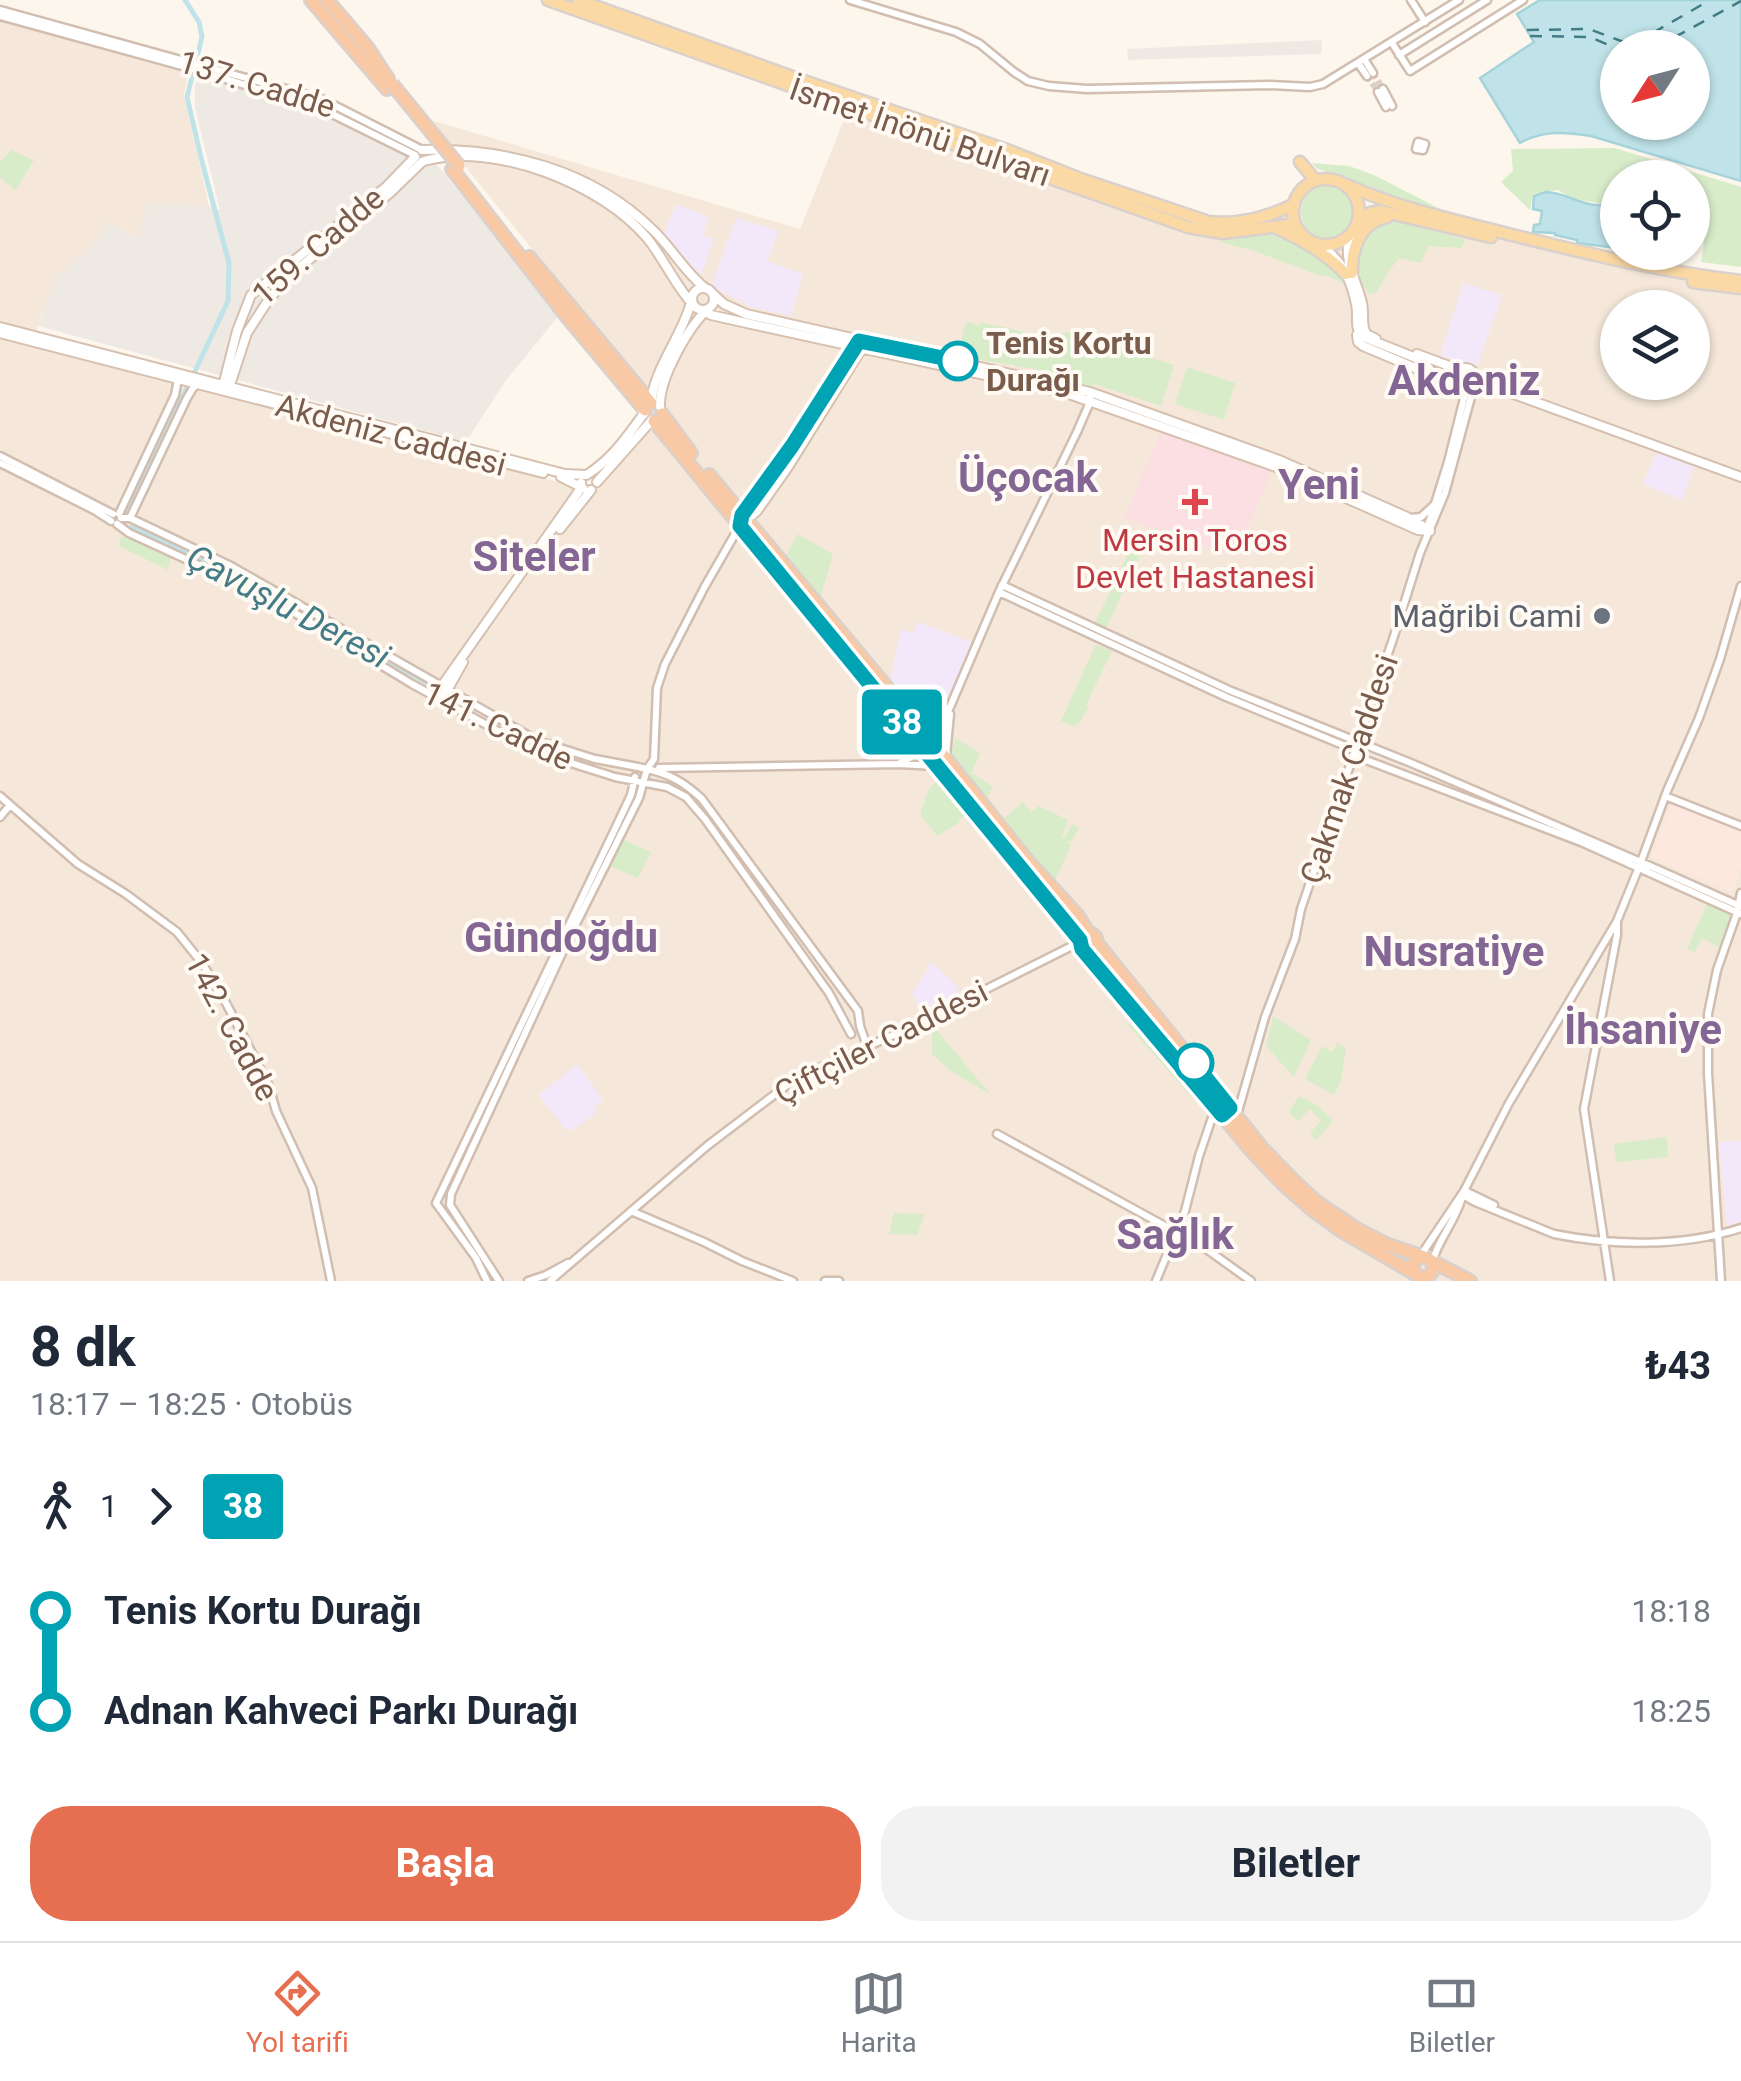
<!DOCTYPE html>
<html lang="tr">
<meta charset="utf-8">
<style>
:root{--surface:#fff;--page:#f2f2f3;--text:#1f2937;--muted:#747a83;--line:#e0e1e3;--accent:#e76f51}
body{margin:0;font-family:Roboto,sans-serif;background:var(--page);color:var(--text);height:100vh;display:flex;flex-direction:column;font-size:38px;white-space:nowrap}
*{box-sizing:border-box;margin:0}
p{font-size:32px;color:var(--muted)}
.icon{flex:none;width:55px;height:55px;fill:none;stroke:currentColor;stroke-width:2;stroke-linecap:round;stroke-linejoin:round}
.map{position:relative;height:1281px;overflow:hidden}
.details{display:flex;flex-direction:column;background:var(--surface);flex:1}
.details>*{flex:none}
.badge{padding:0 20px;border-radius:8px;font-size:35px;line-height:65px}
.needle{width:65px;rotate:234deg}
.tools{position:absolute;left:1600px;top:30px;display:grid;gap:20px}
.tools a{display:grid;place-items:center;width:110px;height:110px;border-radius:50%;background:var(--surface);box-shadow:0 2px 8px #0004;font-size:50px}
.map>.badge{position:absolute;translate:-50% -50%;box-shadow:0 0 0 5px #fff}
.legs{display:flex;align-items:center;gap:15px;height:110px;padding:0 30px;font-size:32px}
.legs p{margin-inline-start:auto}
.summary{display:flex;align-items:center;justify-content:space-between;height:170px;padding:0 30px}
h1{font-size:55px;font-weight:700;line-height:75px}
.button{display:flex;gap:20px;margin-top:auto;padding:20px 30px}
.button a{flex:1;height:115px;border-radius:40px;background:var(--accent);color:#fff;font-size:40px;font-weight:700;line-height:115px;text-align:center}
.button a+a{background:var(--page);color:var(--text)}
ul{padding:0 30px;list-style:none}
li{display:flex;align-items:center;gap:35px;height:100px;font-size:38px}
li i{display:grid;place-items:center;width:15px;height:100%;margin:0 12px;background:currentColor}
li i::after{content:'';width:25px;height:25px;margin:-12px;border:8px solid;border-radius:50%;background:var(--surface)}
li p{margin-inline-start:auto}
li:first-child i{background:linear-gradient(#0000 50%,currentColor 0)}
li:last-child i{background:linear-gradient(currentColor 50%,#0000 0)}
.menu{display:flex;justify-content:space-around;align-items:center;height:140px;border-top:2px solid var(--line);background:var(--surface);font-size:28px;color:var(--muted)}
.menu a{display:grid;justify-items:center;gap:5px}
.menu .current{color:var(--accent)}
.map>svg:first-child{display:block}
</style>
<div class="map">
<svg width="1741" height="1281" viewBox="0 0 1741 1281">
<rect width="100%" height="100%" fill="#fdf6ec"/>
<path fill="#f5e8da" fill-rule="evenodd" d="M0 18 188 72 184 96 209 206 148 203 138 239 108 221 93 245 55 278 32 342 429 446 569 485 590 497 647 431 654 400 427 119 800 229 852 100 1210 227 1250 224 1290 197 1298 228 1321 244 1353 241 1375 208 1658 274 1741 285V1281H0ZM1618 308H1692V382H1618Z"/>
<path fill="#fde8e0" d="M1672 802 1741 828V867L1733 892 1651 858Z"/>
<path fill="#efe9e4" d="M1322 40 1321 54 1128 60 1127 49Z
M198 78 225 83 325 113 410 154 437 165 560 314 504 383 466 442 38 326 55 278 93 245 108 221 137 239 148 203 209 206 220 210 195 108V86Z"/>
<path fill="#f3e8fa" d="M676 204 708 217 703 236 714 239 701 275 663 235Z
M736 218 779 231 767 261 803 274 791 316 751 307 711 286Z
M1463 283 1502 295 1477 367 1440 356Z
M1657 452 1695 464 1682 500 1643 484Z
M917 622 972 642 938 722 929 729 890 682 901 629 913 633Z
M930 961 957 986 959 995 922 1014 912 993 926 972Z
M577 1064 603 1100 595 1106 594 1115 574 1129 566 1130 539 1095Z
M1741 1141V1221L1727 1226 1719 1142Z"/>
<path fill="#fbdfe3" d="M1162 430 1272 469 1236 557 1124 518Z"/>
<path fill="#d8ecc9" d="M1615 148 1741 187V267L1701 262 1704 244 1693 221 1692 178H1618L1617 201 1605 204 1574 199 1558 190 1533 194 1530 210 1501 182 1513 171 1511 149Z
M11 150 34 160 16 190 0 178V162Z
M1312 163 1349 166 1374 175 1448 213 1428 212 1375 196 1346 177 1317 169Z
M1301 212a28 28 0 1 1 56 0a28 28 0 1 1-56 0Z
M1386 220 1406 223 1465 240 1462 248 1428 246 1421 263 1400 258 1390 269 1376 293 1369 294 1355 273V263L1365 233Z
M1272 232C1301 241 1332 260 1349 285L1325 275 1323 277 1255 251 1219 242Z
M966 321 980 326 981 322 1034 334 1082 332 1107 344 1174 365 1161 406 1094 384 1092 388 1040 370 957 356Z
M1187 367 1235 383 1224 420 1175 404Z
M797 534 833 554 821 596 786 556Z
M121 536 171 556 168 570 119 546Z
M1141 537 1148 539 1106 628 1095 623 1134 541 1139 543Z
M1096 644 1112 651 1086 705 1088 707 1079 724 1077 723 1075 727 1061 721Z
M956 738 980 753 972 773 993 787 985 802 949 756Z
M941 777 969 812 959 820 960 822 937 836 920 814 929 789Z
M1023 802 1031 812 1039 806 1068 820 1062 838 1064 839 1072 824 1079 827 1072 842 1066 840 1071 845 1053 885 1009 831 1012 828 1004 818Z
M622 839 651 852 638 878 610 866Z
M1708 902 1732 913 1719 947 1702 938 1695 952 1687 949Z
M1273 1016 1311 1040 1294 1077 1266 1046Z
M1138 1019 1199 1094 1193 1099 1128 1025Z
M935 1028 990 1094 949 1070 932 1054V1030Z
M1337 1043 1346 1048 1341 1080 1334 1095 1305 1079 1322 1046 1332 1052Z
M1299 1096 1318 1106 1333 1120 1316 1141 1310 1133 1321 1121 1310 1109 1298 1121 1289 1112Z
M1667 1137 1668 1157 1616 1162 1614 1144Z
M894 1213 925 1214 917 1235 889 1234Z"/>
<path fill="#bfe3e8" stroke="#a5d3da" stroke-width="2.5" fill-rule="evenodd" d="M1540 0H1741V181L1591 136C1565 132 1543 130 1520 143L1480 78 1534 42 1517 14ZM1618 48H1692V122H1618Z
M1546 192C1575 194 1582 211 1617 203V248L1577 243V240L1555 235V233L1533 232 1534 225 1540 224 1542 211 1533 209 1534 196Z"/>
<g fill="none" stroke-linecap="round" stroke-linejoin="round">
<path stroke="#bfe3e8" stroke-width="5" d="M127 512 131 499 188 386 228 301 229 263 202 162 187 97 202 37 199 22 185 0
M132 527 245 580 440 690"/>
<path stroke="#437c86" stroke-width="2.5" stroke-dasharray="12 10" stroke-linecap="butt" d="M1527 30 1589 29 1632 45 1710 0
M1530 36 1590 37 1618 49
M1655 48 1741 1"/>
<path stroke="#dcd0c4" stroke-width="6" stroke-dasharray="6 3" stroke-linecap="butt" d="M1373 73 1383 89
M1367 76 1378 92"/>
<g stroke="#d1beb0" stroke-width="11">
<path id="tertiary" d="M850 0 956 32 980 44 1014 72 1028 81 1049 86 1087 89 1268 85 1310 87 1323 84 1459 0
M1411 0 1425 22
M0 10 322 99 422 150
M0 16 186 67 320 108 415 155
M1392 43 1410 71 1523 0
M1399 55 1487 0
M1364 59 1373 73
M1358 63 1367 76
M1383 89 1392 106
M1378 92 1386 107
M1418 142 1425 144 1423 150 1416 149Z
M0 456 113 514
M0 463 94 510 111 521
M119 514 175 395 178 379
M121 518H130L231 566 538 741 595 759 638 767
M130 518 187 398 193 388 198 384
M1411 518 1421 517 1434 505
M117 524 129 533 270 598 412 684 536 752 615 777 667 787 686 797 705 819 829 993 851 1034
M1427 529 1448 462 1466 390
M1002 585 1229 690 1411 763 1650 866
M999 592 1226 697 1355 750
M927 735 939 727 950 707 999 592 1077 432 1090 402V392
M1353 755 1581 842 1741 914
M946 756 950 714
M900 763 913 756 919 745
M659 768 899 764 936 766
M647 769C670 774 685 783 702 799L858 1011 860 1026 867 1046
M647 769 654 759 657 688 665 664 704 588 739 527
M0 796 78 864 126 894 177 932 202 963 226 1003 269 1086 276 1111 312 1188 331 1281
M1665 796 1741 826
M0 817 10 805
M1646 867 1650 866 1740 906
M1237 1115 1265 1017 1295 939 1301 909 1394 636 1420 553 1445 493 1474 386
M997 1134 1205 1248 1251 1281
M1465 1191 1494 1205
M1464 1192 1466 1197 1475 1202 1554 1234C1614 1246 1682 1247 1741 1228
M631 1211 704 1242 742 1261 793 1281
M1419 1258 1464 1191 1509 1103 1617 921 1639 867 1667 791 1699 718 1720 659 1741 586
M1432 1263C1438 1239 1456 1221 1462 1197
M487 1281 476 1258 436 1203 614 831 631 795 635 777
M499 1281 450 1205 451 1194 569 938 639 798 647 769 638 767
M528 1281 546 1275 568 1263
M550 1281 707 1146 795 1079 909 1028 1080 942
M825 1281H839
M1156 1281 1185 1211 1199 1156 1215 1109
M1610 1281 1584 1109 1617 935V922
M1721 1281 1708 1073V1014L1717 970 1737 913 1741 893"/>
</g>
<g stroke="#d6c0b0" stroke-width="12">
<path id="secondary" d="M422 150C506 148 591 169 653 230 672 248 684 271 705 288
M424 161C493 141 602 184 647 238 665 260 675 286 695 307
M1353 231C1339 256 1357 279 1362 303 1364 311 1362 320 1364 328 1366 336 1369 335 1376 339
M1316 244C1340 255 1351 279 1356 304 1359 316 1354 325 1361 336L1416 358 1427 366 1435 376 1458 387
M692 299a11 11 0 1 1 22 0a11 11 0 1 1-22 0Z
M713 294 724 304 746 314 1090 392 1279 460 1407 517 1426 528
M701 310 711 315 742 322 1066 393 1276 467 1418 530 1430 531
M0 327 565 474 586 475
M0 333 543 473
M1357 335 1358 342 1363 346 1434 376
M1417 354 1460 370
M1454 379a11 11 0 1 1 22 0a11 11 0 1 1-22 0Z
M223 386 237 331 251 295 386 187 415 157
M1474 386 1480 382 1486 384 1741 477
M229 388 247 333 267 302 288 277 391 192 422 162
M652 403C650 375 684 333 691 302
M660 406C659 379 688 327 708 309
M588 474C613 458 628 435 645 412
M561 477 583 488
M597 482 652 420
M742 515 781 462 857 345
M743 523 757 511 788 467 864 345
M560 529 591 490
M434 697 579 491 581 483
M441 701 463 662
M1424 1281 1430 1275"/>
</g>
<g stroke="#dad1cd" stroke-width="15">
<path id="primary" d="M548 0 1188 227 1223 233 1289 225 1297 228
M578 0 798 79 1007 150 1078 178 1209 222C1240 225 1265 218 1293 205
M1300 162 1315 180
M1293 212a33 33 0 1 1 66 0a33 33 0 1 1-66 0Z
M1347 185C1398 208 1453 220 1508 234 1585 253 1662 272 1741 281
M1358 221 1370 213 1381 211 1491 237
M1274 227C1299 238 1327 254 1346 274
M1352 273C1351 248 1361 222 1387 217
M1693 282 1741 288"/>
</g>
<g stroke="#dad1cd" stroke-width="16">
<path id="trunk" d="M311 0 387 89
M327 0 367 47 388 79
M452 169 568 318 645 410
M529 257 651 403
M662 414 691 453
M654 421 1080 940 1082 949 1091 951 1097 946 1096 938 1092 934H1084L1080 940
M709 475 931 740 1027 860 1078 916 1089 934
M1097 943 1262 1148 1297 1184 1318 1203 1357 1229 1386 1244 1424 1257
M1086 951 1249 1148 1281 1182 1310 1208 1340 1230 1417 1275
M1413 1267a10 10 0 1 1 20 0a10 10 0 1 1-20 0Z
M1430 1260 1470 1281"/>
</g>
<use href="#tertiary" stroke="#fff" stroke-width="6"/>
<use href="#secondary" stroke="#fff" stroke-width="8"/>
<use href="#primary" stroke="#fbd9a5" stroke-width="10"/>
<use href="#trunk" stroke="#f9c8a4" stroke-width="11"/>
<g stroke="#dad1cd" stroke-width="16" stroke-linecap="butt">
<path id="trunk-bridge" d="M392 84 459 166"/>
</g>
<use href="#trunk-bridge" stroke="#f9c8a4" stroke-width="11"/>
</g>
<g fill="none" stroke-linecap="round" stroke-linejoin="round">
<g stroke="#fff" stroke-width="22">
<path id="line-1" d="M958 361 859 341 792 446 742 515 740 526 1080 940 1082 949 1222 1115 1230 1108 1194 1063"/>
</g>
<use href="#line-1" stroke="#00a3b4" stroke-width="15"/>
</g>
<g fill="#fff" stroke="#00a3b4" stroke-width="5">
<circle cx="958" cy="361" r="18"/>
<circle cx="1194" cy="1063" r="18"/>
</g>
<path fill="#e0444e" stroke="#fffaf3" stroke-width="4" d="M1190 487h10v10h10v10h-10v10h-10v-10h-10v-10h10z"/>
<circle fill="#6b7280" stroke="#fffaf3" stroke-width="4" cx="1602" cy="616" r="10"/>
<g text-anchor="middle" dominant-baseline="central" stroke-width="8" stroke-linejoin="round" paint-order="stroke">
<g font-size="32" fill="#7a5c4d" stroke="#fffaf3">
<text transform="translate(257 84) rotate(17)">137. Cadde</text>
<text transform="translate(920 132) rotate(19)">İsmet İnönü Bulvarı</text>
<text transform="translate(318 246) rotate(-41)">159. Cadde</text>
<text transform="translate(391 435) rotate(15)">Akdeniz Caddesi</text>
<text transform="translate(498 726) rotate(26)">141. Cadde</text>
<text transform="translate(1349 769) rotate(-71)">Çakmak Caddesi</text>
<text transform="translate(232 1027) rotate(62)">142. Cadde</text>
<text transform="translate(881 1042) rotate(-27)">Çiftçiler Caddesi</text>
</g>
<g font-size="32" font-weight="bold" fill="#7a5c4d" stroke="#fffaf3" text-anchor="start">
<text x="986" y="343">Tenis Kortu<tspan x="986" dy="37">Durağı</tspan></text>
</g>
<g font-size="32" fill="#be3a42" stroke="#fffaf3">
<text x="1195" y="540">Mersin Toros<tspan x="1195" dy="37">Devlet Hastanesi</tspan></text>
</g>
<g font-size="32" fill="#5b616d" stroke="#fffaf3" text-anchor="end">
<text x="1582" y="616">Mağribi Cami</text>
</g>
<g font-size="35" font-style="italic" fill="#437c86" stroke="#fffaf3">
<text transform="translate(288 607) rotate(28)">Çavuşlu Deresi</text>
</g>
<g font-size="42" font-weight="bold" fill="#846695" stroke="#fffaf3">
<text x="1464" y="380">Akdeniz</text>
<text x="1028" y="477">Üçocak</text>
<text x="1319" y="484">Yeni</text>
<text x="534" y="556">Siteler</text>
<text x="561" y="937">Gündoğdu</text>
<text x="1454" y="951">Nusratiye</text>
<text x="1643" y="1029">İhsaniye</text>
<text x="1175" y="1234">Sağlık</text>
</g>
</g>
</svg>
<div class="tools">
<a><svg class="needle" viewBox="-14 -14 28 28"><path d="M0-13l5 13h-10z" fill="#e53935"/><path d="M0 13l5-13h-10z" fill="#747a83"/></svg></a>
<a><svg class="icon" aria-label="locate" viewBox="0 0 24 24"><circle cx="12" cy="12" r="6"/><path d="M12 2v4M12 18v4M2 12h4M18 12h4"/></svg></a>
<a><svg class="icon" aria-label="layers" viewBox="0 0 24 24"><path d="M12 4l9 5-9 5-9-5zM3 14l9 5 9-5"/></svg></a>
</div>
<b class="badge" style="left:902px;top:722px;background:#00a3b4;color:#fff">38</b>
</div>
<section class="details">
<div class="summary"><div><h1>8 dk</h1><p>18:17 – 18:25 · Otobüs</p></div><b>₺43</b></div>
<div class="legs"><svg class="icon" aria-label="walk" viewBox="0 0 24 24"><circle cx="13" cy="4" r="2"/><path d="M13 8l-2 6 4 7M11 14l-3 7M7 12l3-4h3l4 4"/></svg>1<svg class="icon" aria-label="forward" viewBox="0 0 24 24"><path d="M9 5l7 7-7 7"/></svg><b class="badge" style="background:#00a3b4;color:#fff">38</b></div>
<ul>
<li><i style="color:#00a3b4"></i><b>Tenis Kortu Durağı</b><p>18:18</p></li>
<li><i style="color:#00a3b4"></i><b>Adnan Kahveci Parkı Durağı</b><p>18:25</p></li>
</ul>
<div class="button"><a>Başla</a><a>Biletler</a></div>
</section>
<nav class="menu">
<a class="current"><svg class="icon" aria-label="directions" viewBox="0 0 24 24"><path d="M12 3l9 9-9 9-9-9zM9 14v-3h6M13 9l2 2-2 2"/></svg>Yol tarifi</a>
<a><svg class="icon" aria-label="map" viewBox="0 0 24 24"><path d="M3 6l6-2 6 2 6-2v14l-6 2-6-2-6 2zM9 4v14M15 6v14"/></svg>Harita</a>
<a><svg class="icon" aria-label="tickets" viewBox="0 0 24 24"><path d="M3 7h18v10H3zM15 7v10"/></svg>Biletler</a>
</nav>
